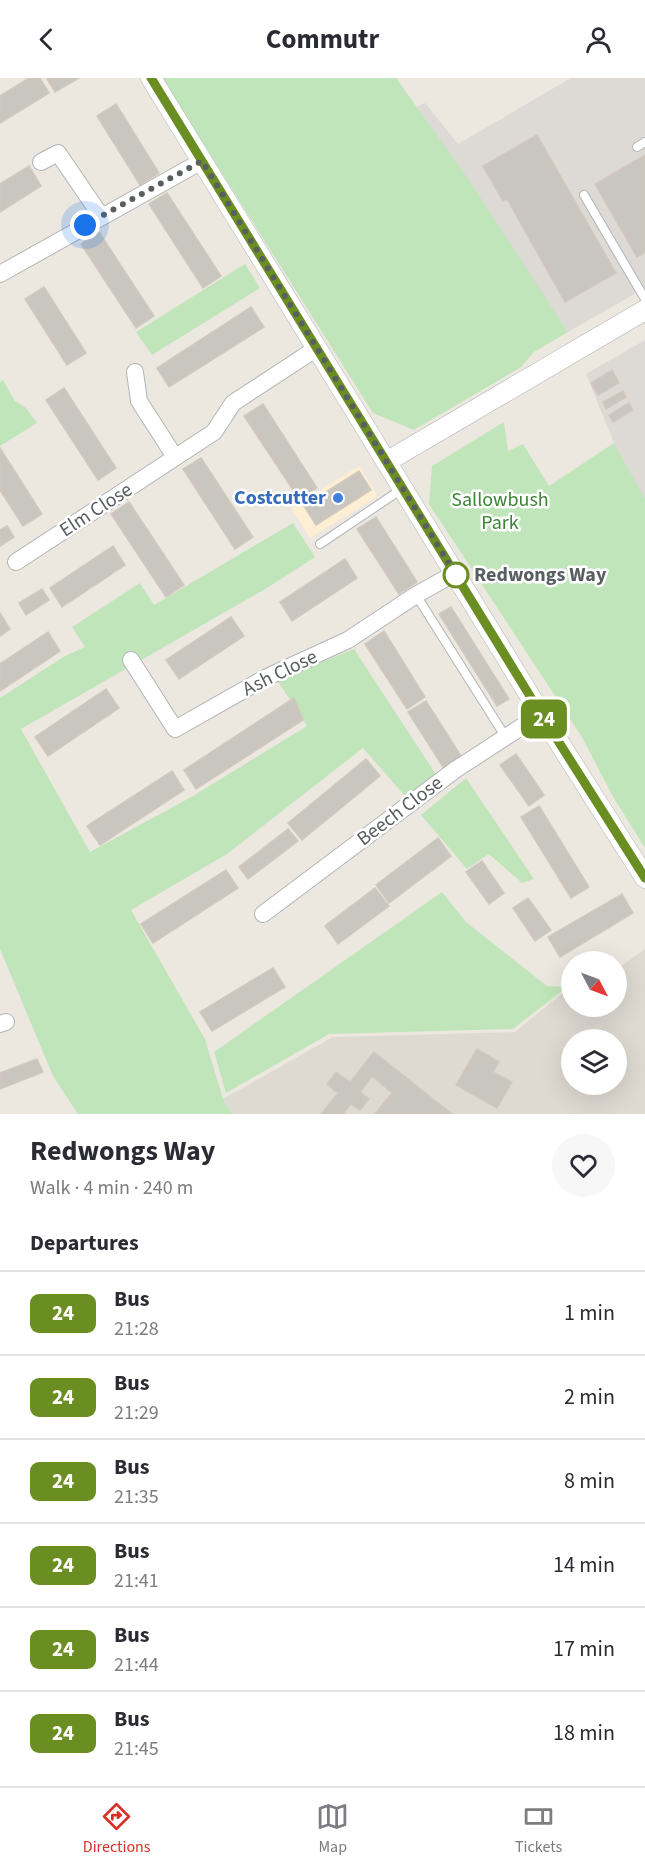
<!DOCTYPE html>
<meta charset="utf-8">
<style>
:root{--surface:#fff;--page:#f7f7f7;--text:#2b2b33;--muted:#7c7c81;--line:#e1e1e2;--accent:#d93025}
body{margin:0;font-family:"Source Sans 3",sans-serif;background:var(--page);color:var(--text);height:100vh;display:flex;flex-direction:column;font-size:22px;white-space:nowrap}
*{box-sizing:border-box;margin:0}
p{font-size:20px;color:var(--muted)}
.icon{flex:none;width:33px;height:33px;fill:none;stroke:currentColor;stroke-width:2;stroke-linecap:round;stroke-linejoin:round}
.map{position:relative;height:1036px;overflow:hidden}
.side{display:flex;flex-direction:column;background:var(--surface);flex:1}
.side>*{flex:none}
.badge{padding:0 12px;border-radius:9px;font-size:21px;line-height:39px}
.needle{width:39px;rotate:131deg}
.controls{position:absolute;left:561px;top:873px;display:grid;gap:12px}
.controls a{display:grid;place-items:center;width:66px;height:66px;border-radius:50%;background:var(--surface);box-shadow:0 6px 24px #0002;font-size:30px}
.you{position:absolute;width:30px;height:30px;margin:-15px;border:4px solid #fff;border-radius:50%;background:#1a73e8;box-shadow:0 0 0 9px #1a73e833}
.map>.badge{position:absolute;translate:-50% -50%;box-shadow:0 0 0 3px #fff}
h2{padding:0 30px;font-size:22px;line-height:54px}
.round{display:grid;place-items:center;flex:none;width:63px;height:63px;border-radius:32px;background:var(--page)}
.summary{display:flex;align-items:center;justify-content:space-between;height:102px;padding:0 30px}
h1{font-size:28px;font-weight:700;line-height:45px}
ul{padding:0;list-style:none}
li{display:flex;align-items:center;gap:18px;height:84px;padding:0 30px;border-top:2px solid var(--line)}
li div{flex:1}
li b{display:block;font-size:22px}
li em{font-style:normal}
li .badge{min-width:66px;font-weight:700;text-align:center}
header{display:flex;justify-content:space-between;align-items:center;height:78px;padding:0 30px;background:var(--surface);font-size:27px;font-weight:700}
.menu{display:flex;justify-content:space-around;align-items:center;height:84px;border-top:2px solid var(--line);background:var(--surface);font-size:16px;color:var(--muted)}
.menu a{display:grid;justify-items:center;gap:3px}
.menu .selected{color:var(--accent)}
.map>svg:first-child{display:block}
</style>
<header><svg class="icon" aria-label="back" viewBox="0 0 24 24"><path d="M15 5l-7 7 7 7"/></svg>Commutr<svg class="icon" aria-label="person" viewBox="0 0 24 24"><circle cx="12" cy="8" r="4"/><path d="M4 21q1-7 8-7t8 7"/></svg></header>
<div class="map">
<svg width="645" height="1036" viewBox="0 0 645 1036">
<rect width="100%" height="100%" fill="#ece8e0"/>
<path fill="#feeed3" d="M359 388 378 418 310 460 291 430Z"/>
<path fill="#ddd9d4" d="M571 0H645V210L568 254 417 29 425 25 458 66Z
M645 262V441L586 296Z"/>
<path fill="#ded9d1" fill-rule="evenodd" d="M645 871V1036H232L223 1021 333 959 515 954 565 913 571 915 572 928H616L617 891ZM572 962H616V1006H572Z"/>
<path fill="#c1e5bb" d="M162 0H396L467 99 568 254 534 274 521 289 414 352 373 335Z
M245 186 260 210 152 277 136 254Z
M3 302 15 323 26 330 37 345 0 368V304Z
M504 344 508 373 523 366 549 408 614 365 645 421V770L612 717 582 659 429 426 432 388Z
M293 445 315 479 267 510 21 651 90 774 193 718 307 648 277 602 354 571 437 698 405 718 363 670 227 776 131 832 205 961 223 1021 232 1036H78L53 998 0 871V620L65 578 85 569 72 549 140 505 154 527Z
M466 700 534 801 522 805 489 776 467 791 421 737Z
M442 814 466 844 547 908 567 909 513 951 329 956 226 1015 214 974Z"/>
<path fill="#c9c5bf" stroke="#d1c8be" stroke-width="1.5" d="M29 0H40L49 15 0 45V18Z
M49 0H79L55 14 47 1Z
M116 26 159 95 140 107 97 38Z
M537 57 616 195 565 224 507 121 503 123 483 88Z
M645 77V174L637 179 595 106Z
M29 88 41 108 0 134V106Z
M167 115 221 198 203 210 149 126Z
M99 154 154 238 136 250 81 166Z
M44 209 86 275 67 287 25 221Z
M251 229 264 249 169 309 157 290Z
M612 292 619 305 598 317 591 305Z
M64 310 116 390 98 402 46 322Z
M623 313 626 319 606 331 603 324Z
M629 325 633 332 613 344 609 337Z
M263 326 317 410 299 421 244 338Z
M0 370 42 436 23 448 0 412Z
M201 380 253 459 235 471 183 391Z
M359 393 371 412 316 447 304 428Z
M129 424 184 507 166 519 111 436Z
M376 439 417 504 399 516 357 451Z
M7 448 14 459 0 468V452Z
M113 468 125 487 62 529 50 510Z
M345 481 357 500 292 543 280 524Z
M42 511 49 522 26 537 19 525Z
M451 529 509 621 497 628 439 536Z
M0 535 10 551 0 558Z
M231 539 244 558 179 601 166 582Z
M384 553 425 619 407 631 365 566Z
M48 554 60 573 0 613V586Z
M106 611 119 630 48 678 35 659Z
M294 620 303 642 196 711 184 692Z
M426 623 461 678 443 689 408 634Z
M516 676 544 717 529 728 500 687Z
M366 681 380 698 302 762 288 745Z
M172 693 184 712 100 767 87 748Z
M539 728 589 809 571 820 521 739Z
M288 751 298 763 248 801 239 789Z
M438 760 451 778 389 825 376 807Z
M482 783 504 815 489 826 466 794Z
M226 792 238 810 153 865 141 846Z
M375 810 389 828 338 866 325 848Z
M622 816 633 835 560 879 548 859Z
M528 820 551 852 535 863 513 830Z
M273 890 285 909 212 953 200 934Z
M477 971 499 984 493 994 512 1004 497 1030 456 1007Z
M374 974 452 1036H375L392 1015 372 998 360 1014 369 1021 360 1032 351 1026 343 1036H321L338 1015 327 1006 336 994 350 1004Z
M37 981 43 994 0 1011V995Z"/>
<g fill="none" stroke-linecap="round" stroke-linejoin="round">
<g stroke="#b1b4b8" stroke-width="10">
<path id="service" d="M637 69 645 64
M584 117 645 221
M320 466 402 411
M416 517 505 658"/>
</g>
<g stroke="#b1b4b8" stroke-width="18">
<path id="minor" d="M41 84 58 75 101 138
M0 196 202 83
M135 294 139 323 175 379
M16 484 214 354 233 325 317 270
M131 582 175 651 265 600 348 562 416 517 455 495
M263 836 455 692 541 636
M0 946 6 944"/>
</g>
<g stroke="#b1b4b8" stroke-width="21">
<path id="tertiary" d="M151 0 541 636 645 800
M386 384 645 232"/>
</g>
<use href="#service" stroke="#fff" stroke-width="8"/>
<use href="#minor" stroke="#fff" stroke-width="16"/>
<use href="#tertiary" stroke="#fff" stroke-width="20"/>
</g>
<g fill="none" stroke-linecap="round" stroke-linejoin="round">
<g stroke="#fff" stroke-width="14">
<path id="line" d="M151 0 541 636 645 800"/>
</g>
<use href="#line" stroke="#6b8e23" stroke-width="9"/>
<path stroke="#595e61" stroke-width="6" stroke-dasharray="0 10.8" d="M85 147 202 83 456 497"/>
</g>
<circle fill="#3f7fe0" stroke="#fff" stroke-width="2" cx="338" cy="420" r="6"/>
<circle fill="#fff" stroke="#6b8e23" stroke-width="3" cx="456" cy="497" r="12"/>
<g text-anchor="middle" dominant-baseline="central" stroke-width="5" stroke-linejoin="round" paint-order="stroke">
<g font-size="20" font-weight="bold" fill="#366cbe" stroke="#fff" text-anchor="end">
<text x="326" y="420">Costcutter</text>
</g>
<g font-size="20" fill="#3b8533" stroke="#fff">
<text x="500" y="422">Sallowbush<tspan x="500" dy="23">Park</tspan></text>
</g>
<g font-size="20" fill="#595e61" stroke="#fff">
<text transform="translate(96 432) rotate(-33)">Elm Close</text>
<text transform="translate(280 595) rotate(-26)">Ash Close</text>
<text transform="translate(400 733) rotate(-37)">Beech Close</text>
</g>
<g font-size="20" font-weight="bold" fill="#595e61" stroke="#fff" text-anchor="start">
<text x="474" y="497">Redwongs Way</text>
</g>
</g>
</svg>
<div class="controls">
<a><svg class="needle" viewBox="-14 -14 28 28"><path d="M0-13l5 13h-10z" fill="#e53935"/><path d="M0 13l5-13h-10z" fill="#7c7c81"/></svg></a>
<a><svg class="icon" aria-label="layers" viewBox="0 0 24 24"><path d="M12 4l9 5-9 5-9-5zM3 14l9 5 9-5"/></svg></a>
</div>
<div class="you" style="left:85px;top:147px"></div>
<b class="badge" style="left:544px;top:641px;background:#6b8e23;color:#fff">24</b>
</div>
<section class="side">
<div class="summary"><div><h1>Redwongs Way</h1><p>Walk · 4 min · 240 m</p></div><a class="round"><svg class="icon" aria-label="heart" viewBox="0 0 24 24"><path d="M12 20l-8-8c-3-5 5-10 8-4 3-6 11-1 8 4z"/></svg></a></div>
<h2>Departures</h2>
<ul>
<li><span class="badge" style="background:#6b8e23;color:#fff">24</span><div><b>Bus</b><p>21:28</p></div><em>1 min</em></li>
<li><span class="badge" style="background:#6b8e23;color:#fff">24</span><div><b>Bus</b><p>21:29</p></div><em>2 min</em></li>
<li><span class="badge" style="background:#6b8e23;color:#fff">24</span><div><b>Bus</b><p>21:35</p></div><em>8 min</em></li>
<li><span class="badge" style="background:#6b8e23;color:#fff">24</span><div><b>Bus</b><p>21:41</p></div><em>14 min</em></li>
<li><span class="badge" style="background:#6b8e23;color:#fff">24</span><div><b>Bus</b><p>21:44</p></div><em>17 min</em></li>
<li><span class="badge" style="background:#6b8e23;color:#fff">24</span><div><b>Bus</b><p>21:45</p></div><em>18 min</em></li>
</ul>
</section>
<nav class="menu">
<a class="selected"><svg class="icon" aria-label="directions" viewBox="0 0 24 24"><path d="M12 3l9 9-9 9-9-9zM9 14v-3h6M13 9l2 2-2 2"/></svg>Directions</a>
<a><svg class="icon" aria-label="map" viewBox="0 0 24 24"><path d="M3 6l6-2 6 2 6-2v14l-6 2-6-2-6 2zM9 4v14M15 6v14"/></svg>Map</a>
<a><svg class="icon" aria-label="tickets" viewBox="0 0 24 24"><path d="M3 7h18v10H3zM15 7v10"/></svg>Tickets</a>
</nav>
